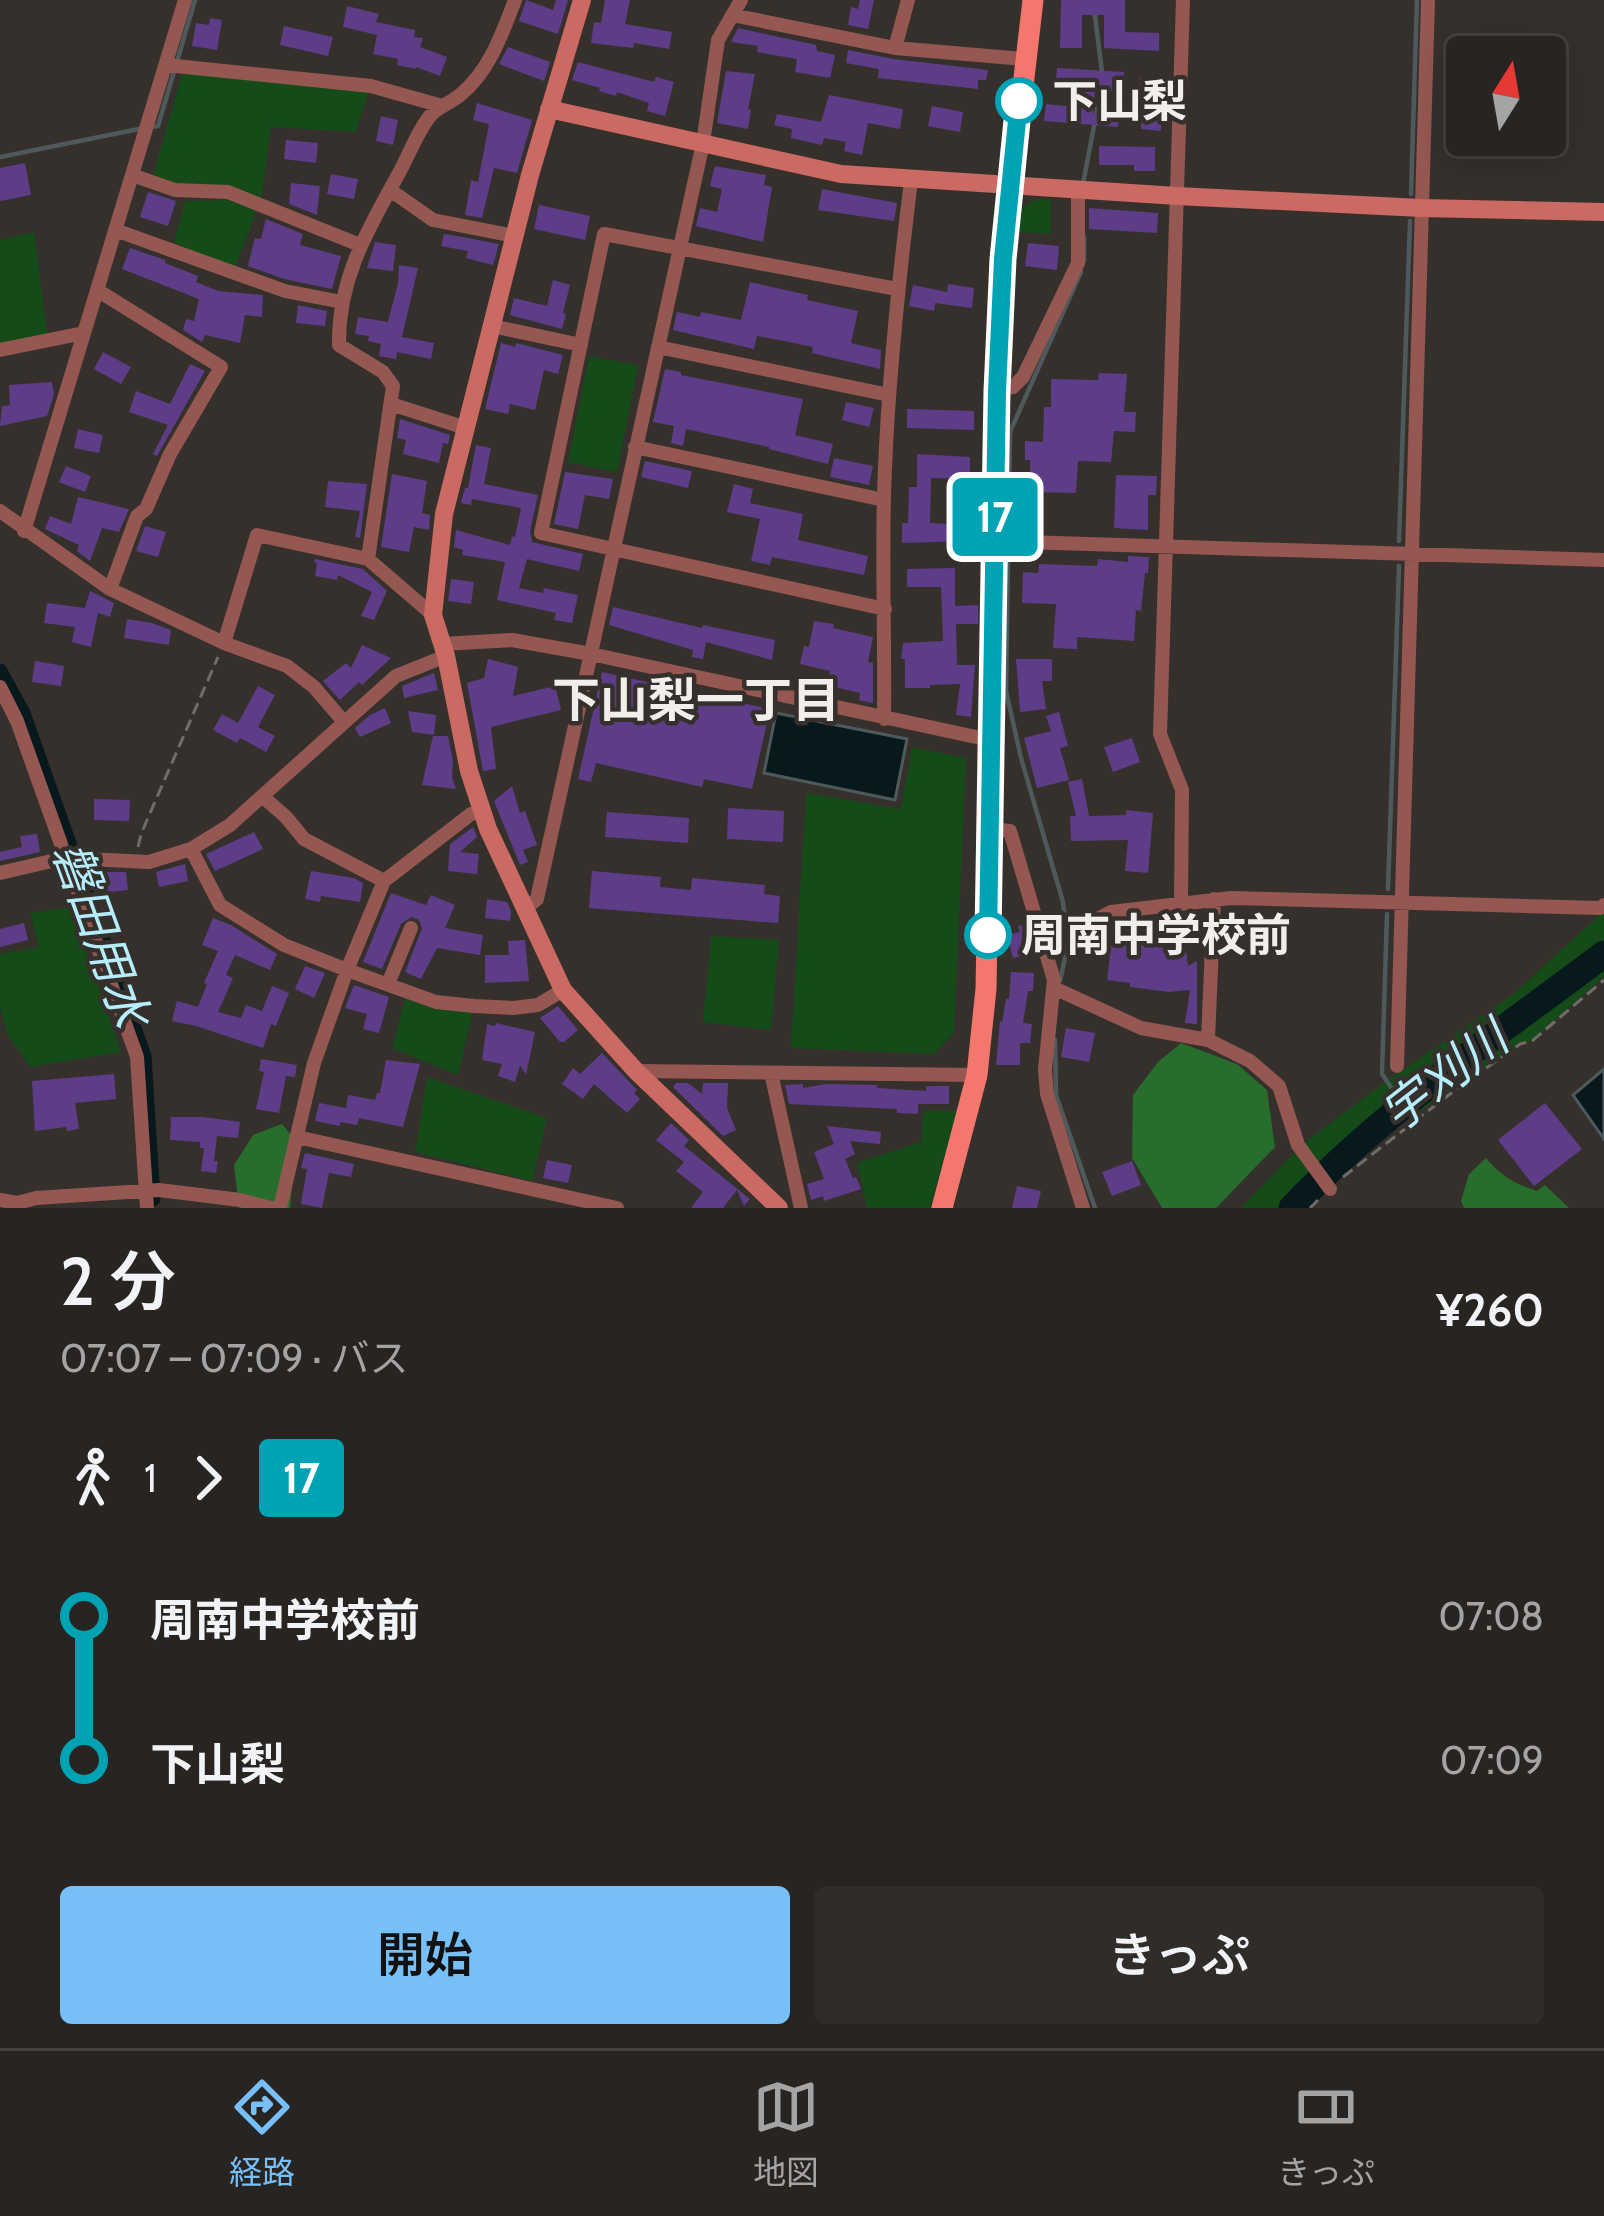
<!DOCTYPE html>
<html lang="ja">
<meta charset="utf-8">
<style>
:root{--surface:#282422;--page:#302c2a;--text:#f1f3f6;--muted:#a5a4a5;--line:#444140;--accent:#77bff7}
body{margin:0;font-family:Cabin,"Noto Sans JP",sans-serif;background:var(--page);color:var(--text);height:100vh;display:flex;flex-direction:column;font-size:45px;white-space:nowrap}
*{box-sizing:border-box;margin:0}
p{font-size:39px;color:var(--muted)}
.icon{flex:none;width:66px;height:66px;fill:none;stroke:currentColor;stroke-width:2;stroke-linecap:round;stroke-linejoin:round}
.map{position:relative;height:1208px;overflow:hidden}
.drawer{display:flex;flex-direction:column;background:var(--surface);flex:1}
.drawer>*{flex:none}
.badge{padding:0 24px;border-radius:9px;font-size:42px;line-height:78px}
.needle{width:78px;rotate:11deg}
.fabs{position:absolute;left:1446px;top:36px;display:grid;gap:24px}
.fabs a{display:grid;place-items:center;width:120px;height:120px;border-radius:12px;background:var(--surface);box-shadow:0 6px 30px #0003,0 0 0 3px var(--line);font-size:60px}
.map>.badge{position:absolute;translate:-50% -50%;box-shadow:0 0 0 6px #fff}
.legs{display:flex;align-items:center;gap:18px;height:132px;padding:0 60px;font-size:39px}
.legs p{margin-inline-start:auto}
.summary{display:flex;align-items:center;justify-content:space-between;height:204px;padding:0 60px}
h1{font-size:66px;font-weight:600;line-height:90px}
.cta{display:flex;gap:24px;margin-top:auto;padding:24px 60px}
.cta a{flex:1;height:138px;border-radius:12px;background:var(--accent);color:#111;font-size:48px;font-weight:600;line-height:138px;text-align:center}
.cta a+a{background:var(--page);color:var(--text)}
ul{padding:0 60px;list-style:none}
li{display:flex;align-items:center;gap:42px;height:144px;font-size:45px}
li i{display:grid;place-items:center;width:18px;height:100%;margin:0 15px;background:currentColor}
li i::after{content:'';width:30px;height:30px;margin:-15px;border:9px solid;border-radius:50%;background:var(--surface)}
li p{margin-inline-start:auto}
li:first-child i{background:linear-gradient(#0000 50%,currentColor 0)}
li:last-child i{background:linear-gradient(currentColor 50%,#0000 0)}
.menu{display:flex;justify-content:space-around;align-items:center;height:168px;border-top:3px solid var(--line);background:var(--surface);font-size:33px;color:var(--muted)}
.menu a{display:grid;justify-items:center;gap:6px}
.menu .on{color:var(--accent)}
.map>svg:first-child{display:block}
</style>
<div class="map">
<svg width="1604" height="1208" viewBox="0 0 1604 1208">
<rect width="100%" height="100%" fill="#36302d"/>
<path fill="#154a19" d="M184 67 371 86 356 132 271 127 261 203 151 182Z
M1051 199V234L1018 232 1022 208 1033 201Z
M227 200 257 209 235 268 174 243 185 201Z
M34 232 48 340 0 345V240Z
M589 356 638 365 617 472 568 462Z
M912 747 966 758 954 1033 934 1054 791 1048 806 793 901 809Z
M71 907 121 1052 30 1067 7 1034 0 1008V954L39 947 30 913Z
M1604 911V976L1532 1041 1520 1044 1402 1123 1340 1176 1310 1208H1241L1303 1144 1374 1090 1513 994Z
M711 936 779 940 771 1030 703 1022Z
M407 991 474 1006 458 1075 392 1048Z
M427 1077 547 1118 532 1181 415 1152Z
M924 1110 957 1111 930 1208H867L857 1163 921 1142Z"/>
<path fill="#276d2b" d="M1181 1043 1237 1064 1267 1090 1275 1147 1216 1208H1162L1132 1158 1133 1095 1158 1062Z
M282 1124 296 1141 290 1208H239L234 1165 253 1135Z
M1486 1158C1501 1176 1515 1184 1537 1191L1545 1185 1569 1208H1464L1461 1201 1469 1174Z"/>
<path fill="#08191d" stroke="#4e595b" stroke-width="3" d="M776 713 907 739 895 800 764 773Z
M1604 1069V1139L1573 1095Z"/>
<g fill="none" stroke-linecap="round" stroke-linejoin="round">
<path stroke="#4e595b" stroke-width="4.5" d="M1093 0 1102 72
M151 127 158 126 195 0
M0 157 139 129
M1083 184 1101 89
M1411 194 1417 0
M1084 261V237
M1399 541 1410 221
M1388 889 1399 566
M1387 914 1382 1074 1403 1105
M1060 981 1068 944 1063 902 1021 758 1006 691 1010 432 1081 272
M1055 1040 1056 1095 1095 1208"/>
<path stroke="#08191d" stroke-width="15" d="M0 671 23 713 144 1056 153 1199"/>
<path stroke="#08191d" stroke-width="27" d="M1292 1208C1384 1110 1497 1035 1604 954"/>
</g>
<path fill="#5e3d88" d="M526 0 553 10 556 0H568L558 34 519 21Z
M605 0H630L625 24 672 32 669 49 634 43 633 48 591 43 594 22 601 23Z
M860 0H874L868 29 848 25 851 7 858 9Z
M1061 0H1125V32L1159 33V51L1104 48V15H1082V48H1060Z
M347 6 379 14 376 22 415 30 414 37 423 38 420 47 447 57 440 76 416 67V69L397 65 398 59 373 54 377 35 343 27Z
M210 18 222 20 217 50 192 46 196 23 209 25Z
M284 26 333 37 328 56 280 45Z
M738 28 816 45 817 51 835 55 830 78 795 72 797 59 757 52 758 46 731 42Z
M508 47 550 62 544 81 499 64Z
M848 50 894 59 988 70 986 80H978V89L878 78 879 69 846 63Z
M578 62 654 82 656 77 674 82 665 116 647 111 649 103 617 92 616 96 599 91 600 88 572 80Z
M1057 68 1124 72 1122 92 1095 90 1093 113 1119 115 1118 127 1044 121 1046 104 1074 107 1076 83 1056 82Z
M726 71 755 74 748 109 751 110 748 129 717 123Z
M1140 78H1162L1161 131 1141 129Z
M829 95 903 109 900 129 868 123 862 155 844 151 846 142 824 138 822 145 791 138 792 129 774 125 777 114 821 122Z
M477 103 532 120 517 173 494 168 482 218 465 215 471 180 478 182 489 124 473 120Z
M932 106 963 112 960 132 928 126Z
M381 116 398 120 393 145 376 141Z
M286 140 318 143 316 163 284 159Z
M1099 146 1155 147V171H1134V165H1099Z
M25 163 31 195 0 201V168Z
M715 166 766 175 764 185 772 187 763 242 696 226 700 208 717 212 722 189 710 186Z
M331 174 358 179 354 199 327 194Z
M291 183 320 186 317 215 289 204Z
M822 189 897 203 894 221 818 210Z
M148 192 176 201 168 226 140 217Z
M539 205 590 216 585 240 534 229Z
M1089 208 1158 213 1157 233 1089 229Z
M266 219 303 234 300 245 341 256 332 289 284 279 248 266 255 238 261 239Z
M444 234 457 236V239V236L499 244 493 265 466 258 468 251 441 246Z
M375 242 396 245 393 271 367 268Z
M1028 243 1059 246 1057 270 1025 266Z
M130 248 165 260V263L198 276 196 282 218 291 263 295 262 317 245 315 240 343 205 335 202 342 183 330 186 319 194 321 199 299 122 269Z
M399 265 418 268 402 337 434 343 431 359 397 352 396 359 379 356 381 344 368 341 369 336 355 334 358 317 388 322 398 283Z
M553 280 570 285 563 313 566 314 562 329 510 315 514 298 547 306Z
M750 282 808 295 807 300 858 311 851 343 881 350 880 369 812 353 813 347 784 341 757 336 754 349 673 330 677 312 700 317 701 312 741 320Z
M948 284 974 288 972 308 935 303 934 311 909 306 913 285 947 292Z
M298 305 327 311 325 326 296 323Z
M501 343 515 347 516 343 563 355 558 374 544 370 535 410 510 404 508 414 485 409Z
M103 352 131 367 121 384 94 369Z
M190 364 205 371 157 456 153 454 168 425 129 412 136 391 170 404Z
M665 369 681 372V375L803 399 795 435 833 444 828 464 769 449V447L686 429 683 446 671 443 674 426 653 422Z
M1099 373 1127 374 1124 412H1136L1135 432 1114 431 1111 462 1078 461 1076 493 1030 492V460H1025V441L1043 442 1044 407H1051V379L1098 380Z
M52 382 54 394 47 416 0 426 2 406 10 405 9 385Z
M846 402 874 408 869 427 842 420Z
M907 409 974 411V430L907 428Z
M400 419 450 435 448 444 443 443 439 463 403 454 406 440 397 438Z
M78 429 103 435 99 453 74 448Z
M476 445 491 448 484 484 538 495 530 531 532 542 583 554 579 571 527 559 519 588 543 593 544 588 578 595 572 623 554 620 556 613 497 600 505 562 462 555 463 550 454 547 456 530 510 545 512 536 515 537 521 508 472 499 471 505 461 503 465 488H468Z
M917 454 970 457V479L931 478 930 523 970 525 969 541 902 543V523H908L909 487H917Z
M834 458 873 466 869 485 830 477Z
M645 461 692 471 688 488 641 477Z
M66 466 91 476 85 492 59 482Z
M565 472 613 479 609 499 585 495 578 529 554 524Z
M392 474 427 481 422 513 430 515 429 530 414 527 409 552 381 547Z
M1116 475 1157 476 1156 495H1148V530L1114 528Z
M328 481 367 484 360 538 355 537 360 511 325 507Z
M734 484 753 489 750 503 803 514 798 540 868 556 864 575 772 557 770 565 751 561 760 519 727 512Z
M78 497 129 509 119 532 102 528 90 561 77 551 79 545 45 529 50 516 71 524Z
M145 526 166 532 158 557 136 551Z
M1128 556 1149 557 1148 573H1145L1141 611 1136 610 1134 641 1077 637V649L1053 648 1056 604 1022 603 1023 572 1038 573 1039 564 1097 566 1098 559 1128 562Z
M315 559 363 569 387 591 374 620 361 616 372 592 338 575 337 580 315 576 317 564 314 562Z
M955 568V606L978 605V624H956L957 665H975L971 717 956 715 960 684 930 685V688H905V659H901L903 643 943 641 941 587H907V569Z
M451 579 474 582 471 604 448 601Z
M90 591 114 603 110 617 98 613 91 647 72 642 75 627 44 623 47 603 85 608Z
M613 607 702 628 703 625 775 640 772 660 706 642 703 659 692 657 693 650 609 625Z
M127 619 152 623 171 630 169 645 124 638Z
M814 621 834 624 833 628 873 637 868 662 873 663V703L859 700 860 693 827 685 830 671 800 664 804 646 809 647Z
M362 645 391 658 362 685 359 682 340 700 323 681 346 663 351 668Z
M488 659 518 667 513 696 555 686 561 710 491 727 496 769 483 771 467 683 484 678Z
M1016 659H1052V681H1042L1046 709 1020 712Z
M35 661 64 666 61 686 32 682Z
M602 672 770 709 752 789 704 779 702 787 596 763 591 782 578 779Z
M434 673 438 690 404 698 402 686Z
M258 686 275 695 258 727 275 736 266 752 240 738 237 743 213 730 222 714 238 723Z
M385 708 391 723 360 737 355 728 370 715Z
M408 711 436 715 434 735 412 732Z
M1059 712 1068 746 1060 748 1069 780 1037 788 1024 738 1051 731 1046 716Z
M433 736H448L453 761 452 777 456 789 422 785Z
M1132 738 1140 762 1113 772 1104 747Z
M1082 779 1089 816 1126 815V810L1153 813 1148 873 1125 871 1128 840 1071 841 1070 816H1076L1068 782Z
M512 786 520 813 525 811 537 845 523 850 528 862 520 865 494 801Z
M94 799 130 800 129 821 94 820Z
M728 808 784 811 783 842 727 839Z
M607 812 689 818 688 843 605 837Z
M473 827 477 837 460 852 479 854 477 874 448 871 450 844Z
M254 832 263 849 215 871 206 854Z
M37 834 40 852 0 861V852L22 847 20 836Z
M185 864 188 881 159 887 156 872Z
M311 871 354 878 363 883 360 902 321 896 320 902 305 899Z
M592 871 661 877 660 887 691 890 692 878 765 885 764 894 780 896 778 923 589 908Z
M98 872H126L128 890 99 893Z
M391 893 426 905 431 895 455 905 445 928 483 935 480 955 437 948 421 979 405 972 422 928 419 920 411 917 401 924 382 969 363 962Z
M487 899 507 902 511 911 510 921 485 918Z
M1201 917V940L1185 943 1188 966 1197 961V1024L1185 1023 1190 990 1169 992 1130 987V983L1107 980 1110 956 1089 951 1093 934 1103 929 1125 934 1126 929 1147 934 1146 924 1188 922 1187 919Z
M213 918 231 925 277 954 270 970 235 955 226 975 233 978 218 1012 241 1018 246 1005 262 1011 272 986 289 993 276 1026 271 1024 263 1048 196 1026 172 1021 177 1001 198 1007 207 984 204 983 218 951 202 945Z
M24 923 28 940 0 947V929Z
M1026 925 1034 953 1013 958 1007 935 1020 932 1018 926Z
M525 940 529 981 485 983V955H509L508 941Z
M305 966 325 973 314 998 295 989Z
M1011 972 1034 973 1033 991H1028L1023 1023 1032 1024 1030 1043H1020V1065H996L1000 1021 1002 1022 1006 999H1009Z
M354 985 389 997 379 1033 363 1029 367 1014 345 1008Z
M558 1006 578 1030 564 1042H560L540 1018Z
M496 1023 535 1032 526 1075 520 1065 515 1082 498 1076 502 1064 482 1060 487 1024 495 1026Z
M1066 1028 1095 1033 1089 1062 1061 1057Z
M602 1053 637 1090 634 1093 640 1099 627 1113 594 1084 583 1099 562 1084 573 1068 580 1074Z
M261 1059 297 1065 295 1077 286 1076 279 1113 256 1109 264 1072 259 1071Z
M386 1060 420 1064 403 1127 359 1118 357 1125 340 1122V1126L315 1121 319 1103 346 1108 348 1095 375 1100 377 1093H380Z
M114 1074 116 1099 75 1103 79 1129 67 1131 66 1127 35 1131 32 1081Z
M676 1083H688L702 1094 703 1083H728L727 1108 736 1130 723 1136 673 1087Z
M803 1084V1088L826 1084 877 1085V1088L926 1091V1086H949V1104H918V1114L897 1113V1109L789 1104 785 1085Z
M1545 1103 1582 1149 1534 1186 1498 1140Z
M171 1117H203L240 1122 238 1138 217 1136 214 1161H218L216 1173 201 1171 204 1148H200V1142L170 1140Z
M671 1123 689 1140 684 1146 750 1199 744 1206 737 1190 723 1208H691L703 1192 676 1171 684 1162 656 1140Z
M827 1126 881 1132 880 1144 850 1141 855 1154 845 1159 853 1178 856 1177 861 1189 824 1201 823 1196 811 1200 807 1184 824 1179 814 1152 834 1144Z
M305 1153 354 1164 351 1177 329 1173 322 1208 301 1204 307 1169 301 1168Z
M547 1160 572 1165 568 1183 543 1178Z
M1132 1161 1141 1185 1112 1196 1102 1172Z
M1017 1186 1041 1191 1037 1208H1012Z"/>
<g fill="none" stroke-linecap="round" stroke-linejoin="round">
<path stroke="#716c69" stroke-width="3" stroke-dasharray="12 6" stroke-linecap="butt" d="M138 847 141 834 218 657
M1343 1177 1446 1097 1520 1044 1532 1041 1604 980
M1310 1208 1318 1200"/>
<path stroke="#945751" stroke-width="14" d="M732 15 895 48 1024 59
M895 48 908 0
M166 65 371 86 442 106
M132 175 175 190 228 192 360 245
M390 190 433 220 515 236
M115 230 285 291 342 302
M97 290 221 367 170 454 146 509 137 516 110 589
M492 326 581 345
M658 347 889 395
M0 350 84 333
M997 391 1013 387 1023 377 1078 263V189
M391 404 466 428
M635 447 884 500
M0 511 110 589 224 643 287 666 314 687 344 722
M24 531 185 0
M994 541 1604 560
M368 559 393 386 383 372 339 345C338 278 368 230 399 173 409 155 417 132 430 116 437 107 451 103 460 95 489 72 502 34 515 0
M885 609 541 533 604 234 897 289
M224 643 257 535 368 559 433 615
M442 644 512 640 591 654 990 740
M0 687 17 721 137 1057 147 1208
M884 719C885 644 882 570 884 495 887 390 898 285 911 181
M262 796 286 817 304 839 384 881 471 814 482 811
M990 829 1010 831 1054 980 1045 1069 1047 1094 1083 1208
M191 849 220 905 284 945 347 970 436 1002 474 1006 513 1008 538 1005 563 990
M0 873 65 858 149 862 191 849 230 825 396 676 446 656
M1181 902 1182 790 1160 734 1183 0
M524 910 537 899 703 143 718 40 741 0
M1046 946 1111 912 1231 898 1600 908 1604 905
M388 984 411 928
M1054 988 1141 1028 1208 1040 1250 1061 1279 1086 1298 1145 1330 1189
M1208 1040 1214 899
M1397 1066 1428 0
M636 1071 977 1075
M771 1073 801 1208
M297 1137 617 1208
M0 1200 17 1203 36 1198 159 1190 240 1200 271 1208
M280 1208 314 1063 347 970 384 881"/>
<path stroke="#ca6a62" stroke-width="18" d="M582 0 530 175 444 514 433 615 446 656 469 771 488 829 563 990 636 1071 779 1208
M549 109 841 174 1177 196 1421 208 1604 212"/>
<path stroke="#f4776e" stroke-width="21" d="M942 1208 977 1075 986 989 997 391 1003 259 1033 0"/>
</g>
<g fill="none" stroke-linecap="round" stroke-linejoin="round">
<g stroke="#fff" stroke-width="27">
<path id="line-1" d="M988 935 997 391 1003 259 1019 101"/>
</g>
<use href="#line-1" stroke="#00a3b4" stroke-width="18"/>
</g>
<g fill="#fff" stroke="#00a3b4" stroke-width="6">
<circle cx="1019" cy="101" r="21"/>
<circle cx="988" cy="935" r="21"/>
</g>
<g text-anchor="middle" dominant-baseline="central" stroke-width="9" stroke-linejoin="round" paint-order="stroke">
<g font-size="45" font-weight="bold" fill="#f2eeec" stroke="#36302d" text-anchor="start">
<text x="1052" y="101">下山梨</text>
<text x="1021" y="935">周南中学校前</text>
</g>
<g font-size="48" font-weight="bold" fill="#f2eeec" stroke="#36302d">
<text x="696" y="700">下山梨一丁目</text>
</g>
<g font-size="48" font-style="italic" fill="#b5edfc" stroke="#36302d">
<text transform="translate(101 934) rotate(70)">磐田用水</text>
<text transform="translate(1444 1076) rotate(-38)">宇刈川</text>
</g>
</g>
</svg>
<div class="fabs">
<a><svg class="needle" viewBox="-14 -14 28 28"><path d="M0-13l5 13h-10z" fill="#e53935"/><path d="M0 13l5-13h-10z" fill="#a5a4a5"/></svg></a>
</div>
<b class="badge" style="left:995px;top:517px;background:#00a3b4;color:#fff">17</b>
</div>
<section class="drawer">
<div class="summary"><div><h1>2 分</h1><p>07:07 – 07:09 · バス</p></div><b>¥260</b></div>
<div class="legs"><svg class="icon" aria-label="walk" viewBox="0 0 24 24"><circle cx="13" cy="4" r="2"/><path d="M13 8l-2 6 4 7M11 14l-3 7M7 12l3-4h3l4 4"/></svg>1<svg class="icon" aria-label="forward" viewBox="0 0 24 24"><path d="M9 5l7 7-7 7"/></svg><b class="badge" style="background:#00a3b4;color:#fff">17</b></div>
<ul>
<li><i style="color:#00a3b4"></i><b>周南中学校前</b><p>07:08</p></li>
<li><i style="color:#00a3b4"></i><b>下山梨</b><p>07:09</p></li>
</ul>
<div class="cta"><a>開始</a><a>きっぷ</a></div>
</section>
<nav class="menu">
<a class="on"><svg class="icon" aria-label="directions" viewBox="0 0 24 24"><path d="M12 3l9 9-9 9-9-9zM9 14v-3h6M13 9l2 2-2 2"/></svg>経路</a>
<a><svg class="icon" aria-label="map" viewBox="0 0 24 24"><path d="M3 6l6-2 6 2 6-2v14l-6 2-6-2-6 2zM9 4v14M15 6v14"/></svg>地図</a>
<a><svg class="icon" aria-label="tickets" viewBox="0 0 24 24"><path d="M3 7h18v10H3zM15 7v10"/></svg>きっぷ</a>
</nav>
